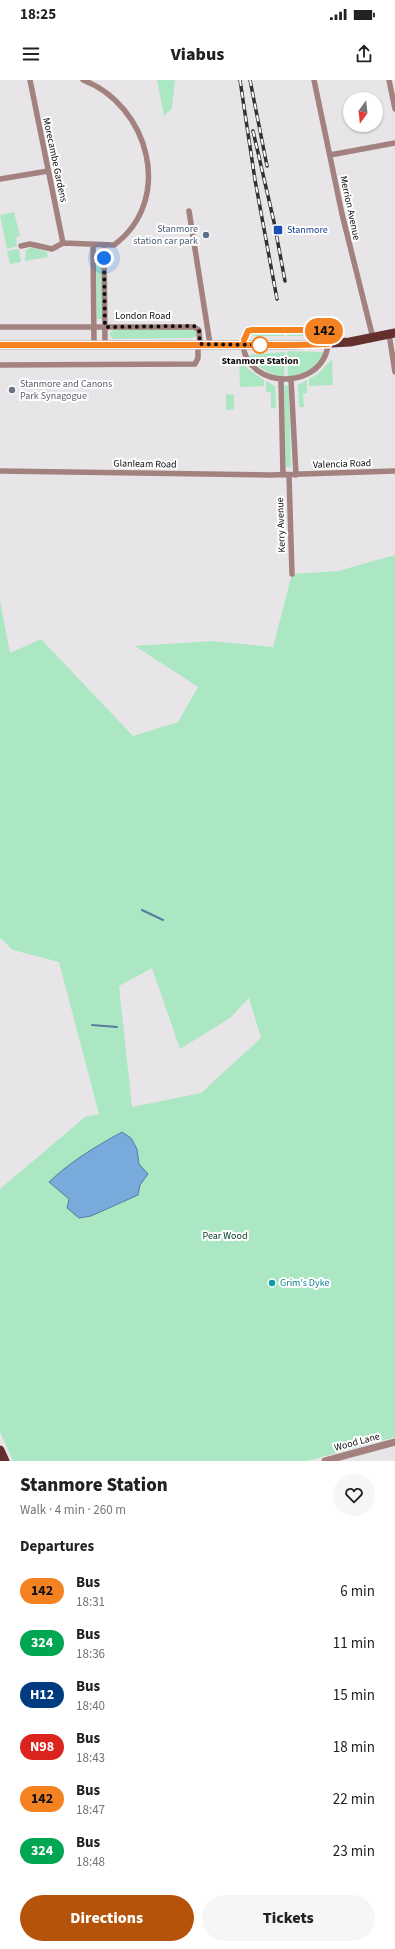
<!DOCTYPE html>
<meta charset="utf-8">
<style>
:root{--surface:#fff;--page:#f6f6f6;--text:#222;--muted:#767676;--accent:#b45309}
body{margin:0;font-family:"Source Sans 3",sans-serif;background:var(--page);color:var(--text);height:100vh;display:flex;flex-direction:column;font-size:15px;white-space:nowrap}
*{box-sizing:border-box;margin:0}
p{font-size:13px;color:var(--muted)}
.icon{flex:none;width:22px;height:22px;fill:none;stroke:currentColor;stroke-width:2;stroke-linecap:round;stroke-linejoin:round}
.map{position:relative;height:1381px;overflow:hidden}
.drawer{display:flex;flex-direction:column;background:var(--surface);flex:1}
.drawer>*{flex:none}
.badge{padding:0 8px;border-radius:13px;font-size:14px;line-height:26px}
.needle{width:26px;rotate:195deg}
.fabs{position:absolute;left:343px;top:12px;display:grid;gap:8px}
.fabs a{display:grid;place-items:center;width:40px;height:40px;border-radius:50%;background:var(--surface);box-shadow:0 1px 3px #0004;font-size:20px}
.you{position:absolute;width:20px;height:20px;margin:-10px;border:3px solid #fff;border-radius:50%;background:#1a73e8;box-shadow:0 0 0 6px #1a73e833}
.map>.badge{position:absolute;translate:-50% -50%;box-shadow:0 0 0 2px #fff}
h2{padding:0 20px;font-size:15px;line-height:36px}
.round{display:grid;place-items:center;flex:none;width:42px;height:42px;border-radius:21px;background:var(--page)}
.overview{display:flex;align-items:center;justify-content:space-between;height:68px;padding:0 20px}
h1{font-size:19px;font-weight:800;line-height:30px}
.action{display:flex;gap:8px;margin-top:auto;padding:8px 20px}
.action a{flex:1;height:46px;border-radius:24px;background:var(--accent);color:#fff;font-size:16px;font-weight:800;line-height:46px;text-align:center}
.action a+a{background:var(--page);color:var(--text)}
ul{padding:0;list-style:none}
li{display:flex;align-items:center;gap:12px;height:52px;padding:0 20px}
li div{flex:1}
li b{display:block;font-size:15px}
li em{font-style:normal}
li .badge{min-width:44px;font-weight:700;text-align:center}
.status{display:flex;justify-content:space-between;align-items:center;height:28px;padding:0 20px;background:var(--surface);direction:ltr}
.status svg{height:11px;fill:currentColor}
header{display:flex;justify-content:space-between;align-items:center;height:52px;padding:0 20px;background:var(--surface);font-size:18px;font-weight:800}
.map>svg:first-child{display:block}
</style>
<div class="status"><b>18:25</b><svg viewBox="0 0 49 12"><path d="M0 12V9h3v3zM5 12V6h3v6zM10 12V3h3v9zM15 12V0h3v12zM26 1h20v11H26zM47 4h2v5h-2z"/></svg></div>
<header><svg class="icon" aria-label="menu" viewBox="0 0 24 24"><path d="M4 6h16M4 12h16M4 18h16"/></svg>Viabus<svg class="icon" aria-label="share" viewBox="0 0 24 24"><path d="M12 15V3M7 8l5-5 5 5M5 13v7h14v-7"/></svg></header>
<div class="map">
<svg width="395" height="1381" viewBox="0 0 395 1381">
<rect width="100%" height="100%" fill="#e7e5e7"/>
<path fill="#ace7c4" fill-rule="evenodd" d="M157 0H175L172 28 164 36Z
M14 132 20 156 16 157 17 166 7 169 0 135Z
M32 167 47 172 48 177 25 181 26 170Z
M17 169 19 170 21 182 10 184 7 171Z
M96 174H101L102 239H97Z
M114 249H192L196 251 197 256 191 258 113 259 109 254Z
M252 254H284V256H252Z
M287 254H319V256H287Z
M287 271 322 272 323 274C318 288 301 294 288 297Z
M285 272 284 297C271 295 255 288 249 275Z
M239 277 248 289 264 300V306L240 307Z
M332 279 333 305 309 306V299L318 294Z
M307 300V313L303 314 304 327H299L298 305Z
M266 301 275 306 276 328H271V313L266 311Z
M286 305 289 307 291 386 289 388 286 386 284 307Z
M226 314 234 315V329L226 330Z
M395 475V1357L307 1381H13L0 1352V1109L85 1037 99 1034 59 882 13 870 0 858V521L10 573 41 559 133 656 178 642 198 607 135 566 212 561 273 567 292 494 338 491ZM152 888 180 969 230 938 249 918 261 958 201 1013 132 1027 119 906Z"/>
<path fill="#78aadc" stroke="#587b9e" d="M122 1052 131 1058 137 1069 139 1084 148 1094 140 1105 138 1115 91 1136 79 1138 67 1128 69 1119 49 1102C70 1082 96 1066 122 1052Z"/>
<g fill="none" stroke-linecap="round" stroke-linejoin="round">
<path stroke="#587b9e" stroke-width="2" d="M142 830 163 840
M92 945 117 947"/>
<path stroke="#a2817f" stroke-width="5.5" d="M30 0 63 163 114 165C175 120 149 25 83 0
M314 0 342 134 373 258
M389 0 395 29
M330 75 395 63
M0 99 48 91
M189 131 210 264
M93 165 94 264
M104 165 105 264
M21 166 30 164 52 169 63 163
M0 247H194L199 250 200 264
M389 254 395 292
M243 265C248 311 324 310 328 264
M0 285 195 284 198 278V264
M291 299 296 395
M281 300 283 395
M0 391 271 395 395 391
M289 395 292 494"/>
<path stroke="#a2817f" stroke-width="7" d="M325 1381 395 1362"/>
<path stroke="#64302e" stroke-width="9" d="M0 265H296L350 262 395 253
M0 1370 5 1381"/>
<g stroke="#333133" stroke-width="3.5">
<path id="rail" d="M240 0 255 100 277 219
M250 0 267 86
M253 51 274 142 285 201"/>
</g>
<use href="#rail" stroke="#fff" stroke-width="2" stroke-dasharray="6" stroke-linecap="butt"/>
</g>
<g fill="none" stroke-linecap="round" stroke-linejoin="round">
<g stroke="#fff" stroke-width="9">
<path id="line" d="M0 265H296L328 264V258L325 252 315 250H252L248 251 244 260"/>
</g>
<use href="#line" stroke="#f58220" stroke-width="6"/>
<path stroke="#0f0e0f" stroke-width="4" stroke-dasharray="0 7.2" d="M104 178 105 247 194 246 199 250 200 264 260 265"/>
</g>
<rect fill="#1a4fb4" stroke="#fff" stroke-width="1.5" x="273" y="145" width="10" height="10" rx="2"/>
<circle fill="#5c6f8a" stroke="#fff" stroke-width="1.5" cx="206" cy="155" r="4"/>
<circle fill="#fff" stroke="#f58220" stroke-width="2" cx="260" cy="265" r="8"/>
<circle fill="#6b7280" stroke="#fff" stroke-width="1.5" cx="12" cy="310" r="4"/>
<circle fill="#0f9aa8" stroke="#fff" stroke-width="1.5" cx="272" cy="1203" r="4"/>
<g text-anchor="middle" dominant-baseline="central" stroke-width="4" stroke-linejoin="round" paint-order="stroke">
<g font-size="10" fill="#0f0e0f" stroke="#fff">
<text transform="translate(55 80) rotate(78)">Morecambe Gardens</text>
<text transform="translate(350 128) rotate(78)">Merrion Avenue</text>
<text x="143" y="236">London Road</text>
<text transform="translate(145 384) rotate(1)">Glanleam Road</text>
<text transform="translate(342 384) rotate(-2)">Valencia Road</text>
<text transform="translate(281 445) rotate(-92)">Kerry Avenue</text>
<text transform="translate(357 1362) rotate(-15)">Wood Lane</text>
</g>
<g font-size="10" fill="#4e5e75" stroke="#fff" text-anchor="end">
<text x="198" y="149">Stanmore<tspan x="198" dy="12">station car park</tspan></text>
</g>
<g font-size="10" fill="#164399" stroke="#fff" text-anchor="start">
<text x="287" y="150">Stanmore</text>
</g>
<g font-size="10" font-weight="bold" fill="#0f0e0f" stroke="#fff">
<text x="260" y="281">Stanmore Station</text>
</g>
<g font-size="10" fill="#5b616d" stroke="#fff" text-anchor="start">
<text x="20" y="304">Stanmore and Canons<tspan x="20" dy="12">Park Synagogue</tspan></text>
</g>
<g font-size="10" fill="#003a21" stroke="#fff">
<text x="225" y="1156">Pear Wood</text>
</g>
<g font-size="10" fill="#0d838f" stroke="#fff" text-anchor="start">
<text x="280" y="1203">Grim's Dyke</text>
</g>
</g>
</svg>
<div class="fabs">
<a><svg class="needle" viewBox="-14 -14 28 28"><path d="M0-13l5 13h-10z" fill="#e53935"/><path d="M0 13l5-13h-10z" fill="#767676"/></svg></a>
</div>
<div class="you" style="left:104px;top:178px"></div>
<b class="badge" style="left:324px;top:251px;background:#f58220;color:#111">142</b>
</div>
<section class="drawer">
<div class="overview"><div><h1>Stanmore Station</h1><p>Walk · 4 min · 260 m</p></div><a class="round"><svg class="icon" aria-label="heart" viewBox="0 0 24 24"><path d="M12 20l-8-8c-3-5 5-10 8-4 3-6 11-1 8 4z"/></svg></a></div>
<h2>Departures</h2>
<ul>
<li><span class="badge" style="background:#f58220;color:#111">142</span><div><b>Bus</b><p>18:31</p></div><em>6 min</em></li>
<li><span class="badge" style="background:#00a651;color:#fff">324</span><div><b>Bus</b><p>18:36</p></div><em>11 min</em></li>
<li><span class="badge" style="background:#003b80;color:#fff">H12</span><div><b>Bus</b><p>18:40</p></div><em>15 min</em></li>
<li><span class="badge" style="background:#dc241f;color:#fff">N98</span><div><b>Bus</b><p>18:43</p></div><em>18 min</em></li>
<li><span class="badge" style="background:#f58220;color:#111">142</span><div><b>Bus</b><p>18:47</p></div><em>22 min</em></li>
<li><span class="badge" style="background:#00a651;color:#fff">324</span><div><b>Bus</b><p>18:48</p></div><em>23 min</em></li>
</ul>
<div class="action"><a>Directions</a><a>Tickets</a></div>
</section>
